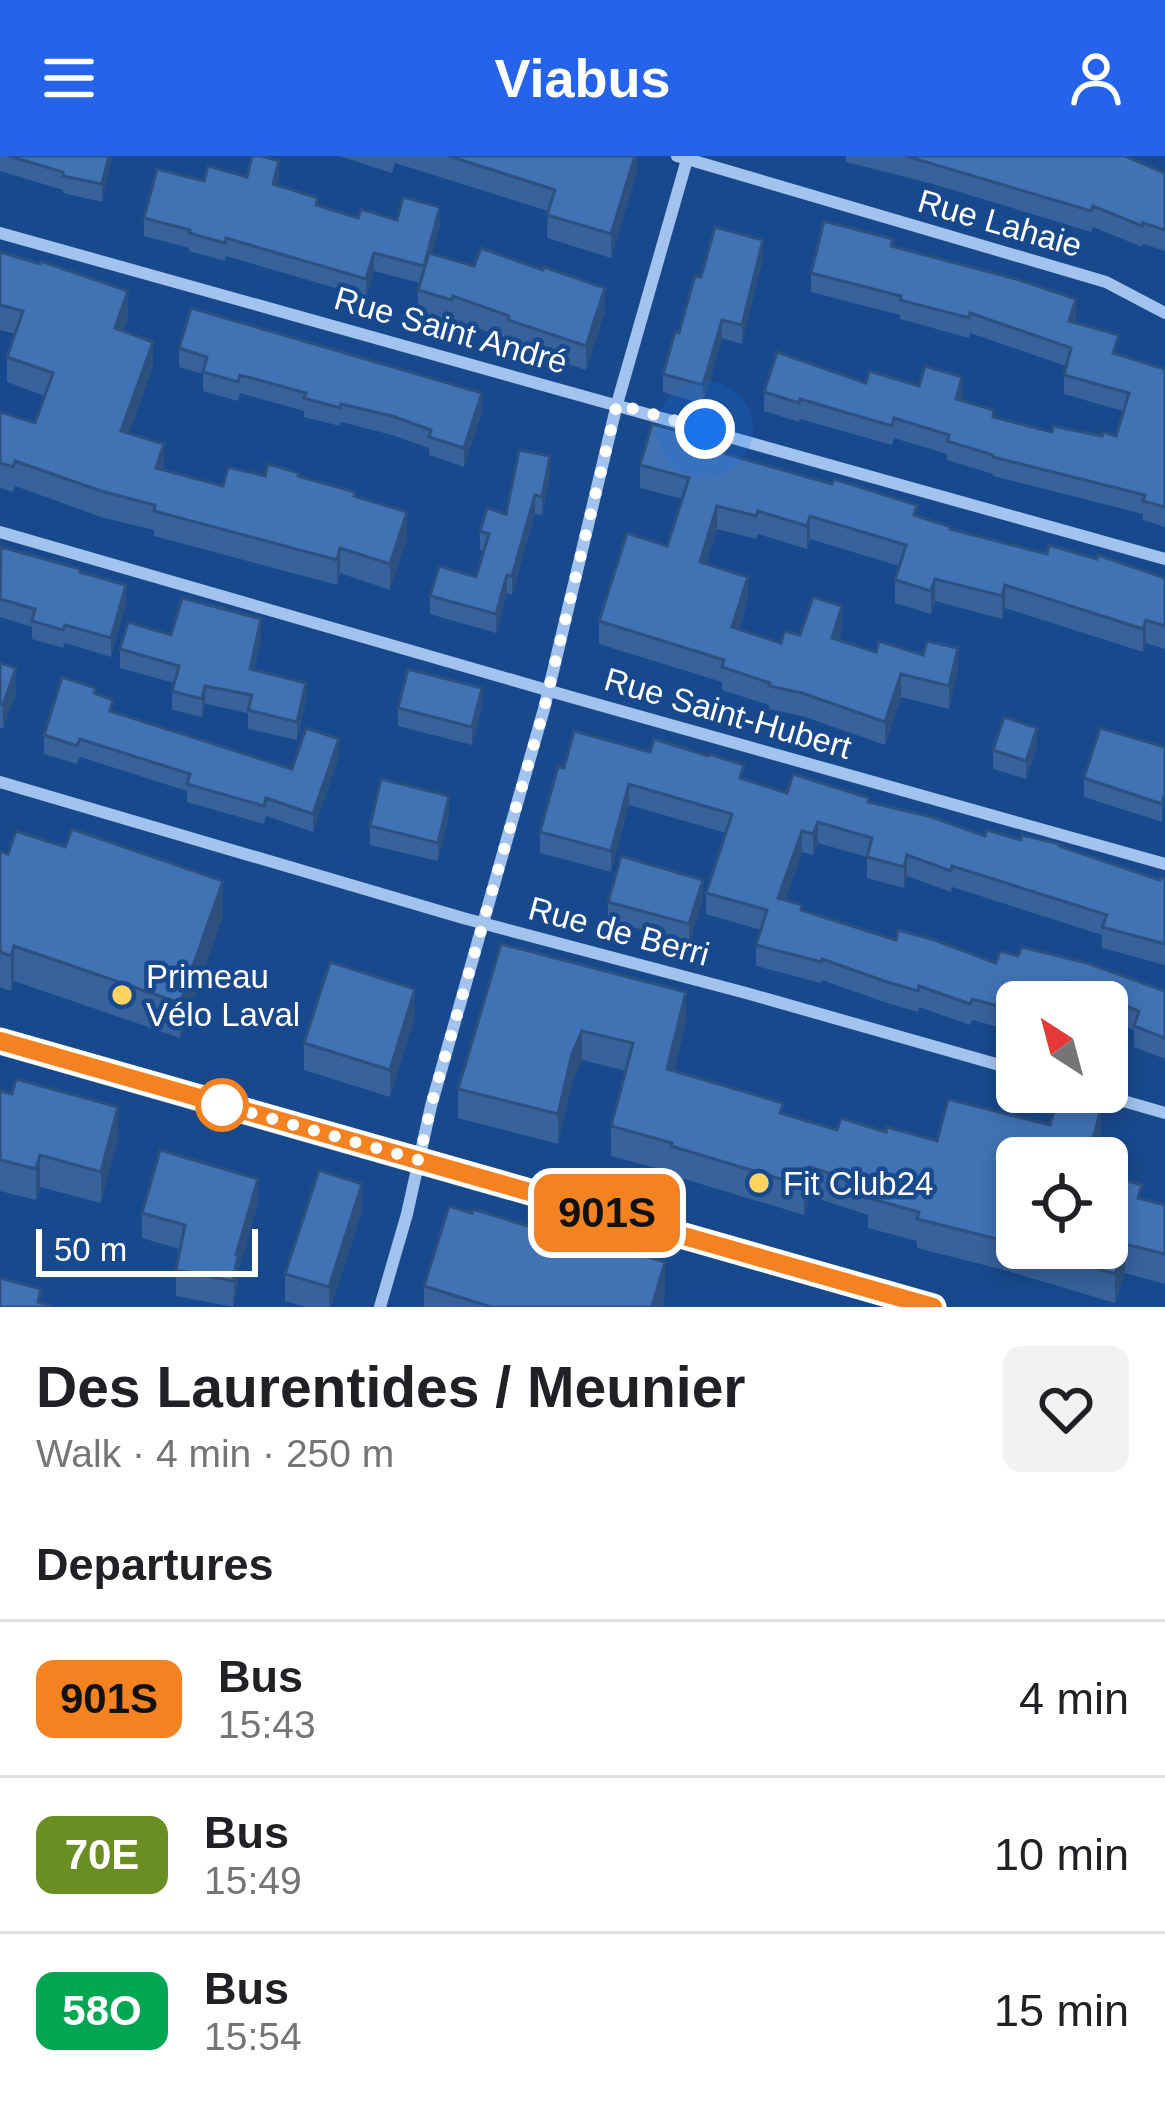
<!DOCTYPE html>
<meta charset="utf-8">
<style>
:root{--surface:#fff;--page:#f2f2f2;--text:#202124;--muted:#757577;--line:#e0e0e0;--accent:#2563eb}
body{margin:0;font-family:Helvetica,sans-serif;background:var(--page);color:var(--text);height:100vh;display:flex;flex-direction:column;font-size:45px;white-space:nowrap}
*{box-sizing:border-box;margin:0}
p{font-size:39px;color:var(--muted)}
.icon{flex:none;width:66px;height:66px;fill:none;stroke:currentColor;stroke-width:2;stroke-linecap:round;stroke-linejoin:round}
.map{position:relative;height:1151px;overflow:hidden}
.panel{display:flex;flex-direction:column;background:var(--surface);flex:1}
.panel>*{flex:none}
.badge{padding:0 24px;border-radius:18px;font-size:42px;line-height:78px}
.needle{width:78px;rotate:324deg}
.controls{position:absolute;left:996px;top:825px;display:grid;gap:24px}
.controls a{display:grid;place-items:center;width:132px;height:132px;border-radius:18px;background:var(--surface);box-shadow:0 6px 18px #0003;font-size:60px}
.scale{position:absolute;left:36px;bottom:30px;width:222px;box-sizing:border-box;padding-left:12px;border:6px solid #fff;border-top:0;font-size:33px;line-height:42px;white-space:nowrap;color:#fff;-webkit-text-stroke:9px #18498c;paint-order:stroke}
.you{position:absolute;width:60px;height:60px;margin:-30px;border:9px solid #fff;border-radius:50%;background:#1a73e8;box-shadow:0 0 0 18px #1a73e833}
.map>.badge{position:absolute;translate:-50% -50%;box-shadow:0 0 0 6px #fff}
h2{padding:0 36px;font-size:45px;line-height:108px}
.round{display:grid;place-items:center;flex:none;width:126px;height:126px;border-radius:18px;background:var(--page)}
.headline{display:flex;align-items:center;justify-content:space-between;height:204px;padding:0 36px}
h1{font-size:57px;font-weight:700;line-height:90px}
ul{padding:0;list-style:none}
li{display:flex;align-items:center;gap:36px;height:156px;padding:0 36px;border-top:3px solid var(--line)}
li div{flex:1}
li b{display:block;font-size:45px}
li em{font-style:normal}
li .badge{min-width:132px;font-weight:700;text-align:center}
header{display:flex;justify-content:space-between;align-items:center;height:156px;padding:0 36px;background:var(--accent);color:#fff;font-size:54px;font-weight:700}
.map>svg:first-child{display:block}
</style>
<header><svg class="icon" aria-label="menu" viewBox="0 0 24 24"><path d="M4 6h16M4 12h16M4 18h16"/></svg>Viabus<svg class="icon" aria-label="person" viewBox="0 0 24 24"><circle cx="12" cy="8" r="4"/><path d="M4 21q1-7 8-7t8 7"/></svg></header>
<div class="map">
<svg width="1165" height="1151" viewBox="0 0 1165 1151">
<rect width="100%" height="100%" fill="#18498c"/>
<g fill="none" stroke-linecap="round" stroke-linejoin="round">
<path stroke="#a2c3ee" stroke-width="12" d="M677 0 1106 126 1165 157
M0 77 1165 403
M0 376 571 541 1165 708
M0 626 463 762 746 837 1017 914
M1092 936 1165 957
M380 1151 407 1058 431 950 544 553 617 248 688 0"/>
<path stroke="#cfe1fa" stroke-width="24" d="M0 885 934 1151"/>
</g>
<path fill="#37629b" d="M0 0H112L102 46 63 37V34L0 15Z
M339 0H637V16L611 102 547 82 548 55 395 7 392 17Z
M846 0H1125L1165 17V95L1143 88 1142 91 1093 71 1091 76 933 28 846 6Z
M247 21 279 23 277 29 318 50 358 62 440 69 432 98 605 155 586 214 508 188V183L453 163 452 167 418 158V134L420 127 374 115 366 141 226 100 225 105 189 95V92L144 80V62L204 25Z
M893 90 1076 162 1075 166 1118 199 1165 213V371L1143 364V358L993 320V318L947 304V298L894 282 892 289 800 263 799 266 764 255V236L866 227 919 230 962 241 961 245 994 261 1052 276 1102 280H1116L1123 255 1064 238V219L1066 210 970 177 969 182 900 163V159L811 136V117Z
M0 96 128 161 123 175 153 211 129 277 164 314 223 330 265 320H299L355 340 407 382 390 434 340 417 337 429 154 380V374L101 361 15 330 13 336 0 332V256L35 267 45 240 7 226V201L15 178 0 174Z
M763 102 742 188 722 182 703 248 663 236V218L701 121Z
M179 192 482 256 464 311 429 299V292L392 279 341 266 340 270 304 261V255L240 237 238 245 203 235V218L179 211Z
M697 290 917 360 951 373 1047 398 1165 422V493L1146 487 1143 496 1005 452 1002 463 935 445 931 458 895 447V424L899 410 810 383 807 393 758 378 756 383 717 373 706 408 748 444 739 473 781 487 800 479 842 473 839 484 876 496 958 515 949 553 901 541 885 589 802 560 769 553V549L722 534V526L599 488V465L667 390 682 343 640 332V309Z
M550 319 542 359 535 358 512 439 507 437 496 477 430 458V440L476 421 484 395 480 394V375L506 358Z
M0 394 80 416 126 448 111 501 65 487 63 492 32 483V471L0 461Z
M171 479 261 482 254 514 306 545 297 584 248 573V557L205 548 202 561 172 554V535L174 527 120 512V493Z
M0 507 16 537 3 573 0 572Z
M96 538 113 556 292 613 339 601 313 676 266 660 264 668 187 646V635L80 601 77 608 44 598V579Z
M482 551 472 589 398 570V552Z
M1037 591 1026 623 993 613V594Z
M1165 591 1162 666 1084 641V622Z
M564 612 744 623 787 637 869 646 985 680 1060 690 1160 724 1165 722V809L1102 792V779L952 731 951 736 907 720 904 732 867 722V701L818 687 813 699 802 696 785 744 802 755 896 784 996 807 1165 835V903L1134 891V874L1107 863V846H1017V876L972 864 970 869 919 851 918 856 884 846 822 824 821 827 756 810V789L761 774 706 758V737L726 677 629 649 611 716 540 697V676Z
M449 658 438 705 370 689V670Z
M0 695 223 760 180 882 14 825 11 835 0 831Z
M703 742 689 787 608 764V746Z
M501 788 686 866 674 915 783 958 837 974 886 976 937 985 1101 983 1096 1002H1017V1092H1107L1142 1043 1165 1049V1128L1125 1117 1115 1147 1008 1115 917 1092V1085L868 1072V1059L810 1040 804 1059 671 1019V1016L611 1000V970L626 915 582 904 572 927 558 988 458 962V933Z
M415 860 390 941 304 914V887Z
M0 935 118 982 101 1047 40 1031 36 1044 0 1035Z
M258 1048 238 1115V1125L233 1151 176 1140V1114L180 1093 142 1082V1057Z
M362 1055 331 1151H305L285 1145V1118Z
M424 1130 665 1141 662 1151H424Z"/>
<path fill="#2d507e" d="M109 0H112V4L102 46V28Z
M635 0H637V16L611 102V78Z
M279 5V23L273 46V28Z
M440 51V69L424 128V110Z
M763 84V102L742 188V169Z
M374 97V115L366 141V123Z
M605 132V155L586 214V190Z
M128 135V161L115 197V172Z
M1076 143V162L1069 184V165Z
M722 164V182L703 248V229Z
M153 186V211L121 300V275Z
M962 221V241L956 262V243Z
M482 237V256L464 311V292Z
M164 288V313L156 337V312Z
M550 300V319L542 359V341Z
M535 339V358L512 439V420Z
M717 350V373L700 429V406Z
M407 356V382L390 434V408Z
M810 360V383L807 393V370Z
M340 392V417L337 429V404Z
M507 419V437L496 477V458Z
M748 421V444L732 494V471Z
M935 423V445L931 458V435Z
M126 429V448L111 501V482Z
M1005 429V452L1002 463V440Z
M842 450V473L832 505V482Z
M261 463V482L250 531V513Z
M1146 464V487L1143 496V473Z
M958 492V515L949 553V530Z
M16 512V537L3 573V549Z
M901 518V541L885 589V566Z
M306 527V545L297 584V566Z
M205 530V548L202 561V543Z
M482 532V551L472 589V571Z
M1037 572V591L1026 623V605Z
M339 583V601L313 676V658Z
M629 628V649L611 716V695Z
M449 640V658L438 705V687Z
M818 666V687L813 699V678Z
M802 675V696L778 763V742Z
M907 699V720L904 732V711Z
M703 724V742L689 787V768Z
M223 725V760L180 882V847Z
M14 790V825L11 835V800Z
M415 833V860L390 941V914Z
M686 836V866L667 942V913Z
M582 875V904L572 927 558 988V958L572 898Z
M118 951V982L101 1047V1016Z
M1101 953V983L1096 1002H1088Z
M40 999V1031L36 1044V1013Z
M810 1011V1040L804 1059V1030Z
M258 1023V1048L238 1115V1125L233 1151 236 1099Z
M362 1028V1055L331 1151H329V1131Z
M1125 1088V1117L1115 1147V1118Z
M665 1106V1141L662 1151H652Z"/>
<path fill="#4072b4" stroke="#2d507e" stroke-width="3" d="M9 0H109L102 28 63 20V16Z
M252 0H261L279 5 273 28 318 42 316 49 358 62 361 53 397 64 403 41 440 51 424 110 374 97 366 123 226 82 225 87 189 77 190 74 144 62 157 13 204 25 208 10 247 21Z
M449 0H635L611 78 547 59 555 34Z
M906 0H1125L1165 17V74L1143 67 1142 70 1093 50 1091 55Z
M824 65 893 83 891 90 1016 123 1076 143 1069 165 1119 179 1113 197 1165 213V351L1143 345 1145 339 993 301V299L947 285 949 279 894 262 892 270 800 243 799 247 764 236 777 196 866 227 869 215 919 230 925 210 962 221 956 243 994 254 993 261 1052 276 1053 270 1102 280 1103 276 1116 280 1129 237 1064 219 1071 192 970 157 969 162 900 144 901 140 811 117Z
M715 71 763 84 742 169 722 164 703 229 663 218 675 176 679 177 695 119 701 121Z
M481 92 543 114 544 111 605 132 586 190 508 164 509 160 453 140 452 144 418 134 429 97 474 110Z
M0 96 40 108 41 105 128 135 115 172 153 186 121 275 164 288 156 312 223 330 228 311 265 320 268 308 299 317 298 320 355 336 354 340 407 356 390 408 340 392 337 404 154 355 155 349 101 335 15 305 13 311 0 307V256L35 267 53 217 7 201 23 155 0 149Z
M191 152 482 237 464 292 429 281 431 274 392 260 341 248 340 252 304 242 306 237 240 219 238 226 203 216 207 201 179 192Z
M652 268 697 280 694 289 832 328 834 323 917 349 914 359 951 371 950 373 1047 398 1049 389 1097 403 1098 399 1165 422V470L1146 464 1143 473 1005 429 1002 440 935 423 931 435 895 424 906 389 810 360 807 370 758 355 756 360 717 350 700 406 748 421 732 471 781 487 784 475 800 479 813 441 842 450 832 482 876 496 879 485 923 499 927 485 958 492 949 530 901 518 885 566 802 537 769 530 770 527 722 511 724 504 599 465 627 377 667 390 689 322 640 309Z
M519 294 550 300 542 341 535 339 512 420 507 419 496 458 430 440 439 410 476 421 489 378 480 375 487 352 506 358Z
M1 391 80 413V416L126 429 111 482 65 469 63 474 32 465 35 453 0 443Z
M182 442 261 463 250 513 306 527 297 566 248 554 252 539 205 530 202 543 172 535 179 510 120 493 128 466 171 479Z
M0 507 16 512 3 549 0 548Z
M408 513 482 532 472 571 398 552Z
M62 521 96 532 94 537 113 544 110 555 292 613 306 572 339 583 313 658 266 642 264 650 187 628 190 618 80 583 77 590 44 579Z
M1004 561 1037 572 1026 605 993 594Z
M1100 572 1165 591V637L1162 648 1084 622Z
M574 575 650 596 654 583 708 600 709 598 744 609 740 622 787 637 793 618 869 642 868 646 932 661 985 680 987 674 1021 684 1022 679 1060 688 1059 690 1160 724 1161 721 1165 722V788L1102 771 1107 759 952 710 951 715 907 699 904 711 867 701 872 682 818 666 813 678 802 675 778 742 802 749 801 754 896 784 898 774 932 783 996 807 1000 795 1018 800 1022 791 1087 807 1165 835V882L1134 870 1139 855 1067 826 1061 846H1017V855L972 843 970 848 919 830 918 835 884 825 822 803 821 806 756 789 767 754 706 737 732 658 629 628 611 695 540 676 558 610 564 612Z
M381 623 449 640 438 687 370 670Z
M72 673 223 725 180 847 14 790 11 800 0 796V695L8 698 16 675 65 691Z
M621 700 703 724 689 768 608 746Z
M501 788 686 836 667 913 783 947 780 957 837 974 841 962 886 976 887 971 937 985 948 943 1050 969 1058 942 1101 953 1088 1002H1017V1088L917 1063 919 1056 868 1042 871 1031 810 1011 804 1030 671 990 672 987 611 970 633 887 582 875 572 898 558 958 458 933Z
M330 806 415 833 390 914 304 887Z
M16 923 118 951 101 1016 40 999 36 1013 0 1004V935L12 938Z
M160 994 258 1023 236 1099 238 1100 233 1125 176 1114 185 1069 142 1057Z
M319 1014 362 1028 329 1131 285 1118Z
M1107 1019 1142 1029 1138 1042 1165 1049V1098L1125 1088 1115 1118 1029 1092H1107Z
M449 1050 472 1057 473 1053 596 1091 633 1100 634 1097 665 1106 652 1151H491L424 1130Z
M0 1122 41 1133 38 1146 53 1151H0Z"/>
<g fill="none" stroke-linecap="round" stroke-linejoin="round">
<g stroke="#fff" stroke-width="27">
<path id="line" d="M0 885 933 1151"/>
</g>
<use href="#line" stroke="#f58220" stroke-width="18"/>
<path stroke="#fff" stroke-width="12" stroke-dasharray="0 21.6" d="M222 949 216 947 419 1004 431 950 544 553 617 248 705 273"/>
</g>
<g fill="#ffd35f" stroke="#18498c" stroke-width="4.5">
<circle cx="122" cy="839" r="12"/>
<circle cx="759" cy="1027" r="12"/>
</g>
<circle fill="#fff" stroke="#f58220" stroke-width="6" cx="222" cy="949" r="24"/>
<g text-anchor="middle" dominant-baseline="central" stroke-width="9" stroke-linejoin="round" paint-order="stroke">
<g font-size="33" fill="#fff" stroke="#18498c">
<text transform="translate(1000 67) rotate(16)">Rue Lahaie</text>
<text transform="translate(451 174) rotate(16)">Rue Saint André</text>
<text transform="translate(728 557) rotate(16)">Rue Saint-Hubert</text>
<text transform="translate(619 775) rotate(15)">Rue de Berri</text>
</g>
<g font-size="33" fill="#fff" stroke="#18498c" text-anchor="start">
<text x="146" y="820">Primeau<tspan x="146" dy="38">Vélo Laval</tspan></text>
<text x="783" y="1027">Fit Club24</text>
</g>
</g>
</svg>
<div class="controls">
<a><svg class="needle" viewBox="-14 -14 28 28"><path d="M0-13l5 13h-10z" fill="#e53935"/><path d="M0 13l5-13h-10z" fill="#757577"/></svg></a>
<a><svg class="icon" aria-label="locate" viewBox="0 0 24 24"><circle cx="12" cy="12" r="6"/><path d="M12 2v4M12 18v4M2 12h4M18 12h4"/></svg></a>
</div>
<div class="scale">50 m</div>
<div class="you" style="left:705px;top:273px"></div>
<b class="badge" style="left:607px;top:1057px;background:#f58220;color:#111">901S</b>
</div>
<section class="panel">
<div class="headline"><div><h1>Des Laurentides / Meunier</h1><p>Walk · 4 min · 250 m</p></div><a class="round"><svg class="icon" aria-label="heart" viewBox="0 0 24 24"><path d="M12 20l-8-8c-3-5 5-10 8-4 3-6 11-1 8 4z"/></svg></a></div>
<h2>Departures</h2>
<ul>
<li><span class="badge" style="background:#f58220;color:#111">901S</span><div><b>Bus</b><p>15:43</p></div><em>4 min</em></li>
<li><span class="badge" style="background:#6b8e23;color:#fff">70E</span><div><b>Bus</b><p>15:49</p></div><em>10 min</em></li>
<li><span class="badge" style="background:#00a651;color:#fff">58O</span><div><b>Bus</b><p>15:54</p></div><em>15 min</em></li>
</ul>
</section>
